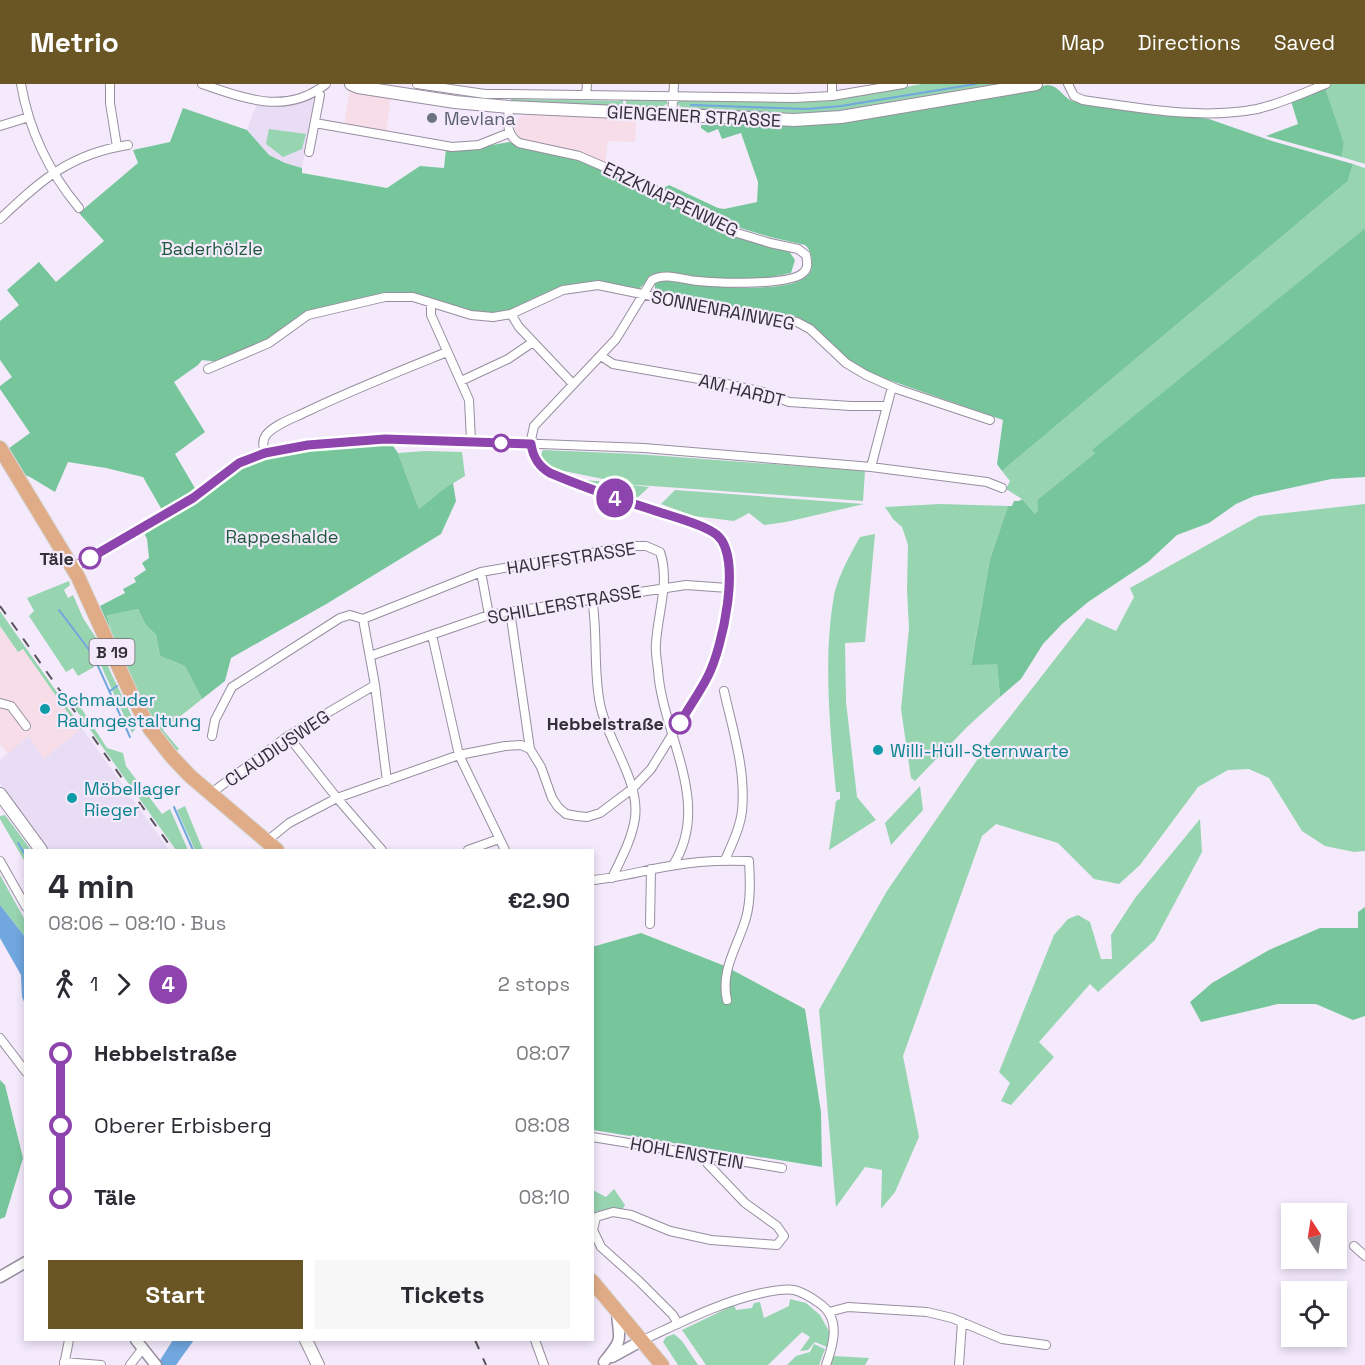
<!DOCTYPE html>
<meta charset="utf-8">
<style>
:root{--surface:#fff;--page:#f7f7f7;--text:#2b2b33;--muted:#7c7c81;--accent:#695624}
body{margin:0;font-family:"Space Grotesk",sans-serif;background:var(--page);color:var(--text);height:100vh;display:flex;flex-direction:column;font-size:22px;white-space:nowrap}
*{box-sizing:border-box;margin:0}
p{font-size:20px;color:var(--muted)}
.icon{flex:none;width:33px;height:33px;fill:none;stroke:currentColor;stroke-width:2;stroke-linecap:round;stroke-linejoin:round}
.map{position:relative;flex:1;overflow:hidden}
.side{position:absolute;left:24px;top:765px;width:570px;height:492px;display:flex;flex-direction:column;background:var(--surface);border-radius:0px;box-shadow:0 3px 9px #0003}
.side>*{flex:none}
.badge{padding:0 12px;border-radius:20px;font-size:21px;line-height:39px}
.needle{width:39px;rotate:348deg}
.buttons{position:absolute;left:1281px;top:1119px;display:grid;gap:12px}
.buttons a{display:grid;place-items:center;width:66px;height:66px;border-radius:0px;background:var(--surface);box-shadow:0 3px 9px #0003;font-size:30px}
.map>.badge{position:absolute;translate:-50% -50%;box-shadow:0 0 0 3px #fff}
.legs{display:flex;align-items:center;gap:9px;height:66px;padding:0 24px;font-size:20px}
.legs p{margin-inline-start:auto}
.head{display:flex;align-items:center;justify-content:space-between;height:102px;padding:0 24px}
h1{font-size:33px;font-weight:700;line-height:45px}
.primary-button{display:flex;gap:12px;margin-top:auto;padding:12px 24px}
.primary-button a{flex:1;height:69px;border-radius:0px;background:var(--accent);color:#fff;font-size:24px;font-weight:700;line-height:69px;text-align:center}
.primary-button a+a{background:var(--page);color:var(--text)}
ul{padding:0 24px;list-style:none}
li{display:flex;align-items:center;gap:21px;height:72px;font-size:22px}
li i{display:grid;place-items:center;width:9px;height:100%;margin:0 8px;background:currentColor}
li i::after{content:'';width:15px;height:15px;margin:-8px;border:4px solid;border-radius:50%;background:var(--surface)}
li p{margin-inline-start:auto}
li:first-child i{background:linear-gradient(#0000 50%,currentColor 0)}
li:last-child i{background:linear-gradient(currentColor 50%,#0000 0)}
header{display:flex;align-items:center;gap:36px;box-sizing:border-box;height:84px;padding:0 30px;background:var(--accent);color:#fff}
header strong{font-size:28px}
nav{display:flex;gap:33px;margin-inline-start:auto;font-size:21px}
.map>svg:first-child{display:block}
</style>
<header>
<strong>Metrio</strong>
<nav><a>Map</a><a>Directions</a><a>Saved</a></nav>
</header>
<div class="map">
<svg width="1365" height="1281" viewBox="0 0 1365 1281">
<rect width="100%" height="100%" fill="#f4eafc"/>
<path fill="#f6dde7" d="M350 4 391 12 386 49 344 42Z
M532 29 636 35 635 58 608 57 605 79 564 64 530 58 520 54 515 47V39L520 33Z
M0 542 17 567 22 564 80 646 44 675 29 653 8 670 0 660Z"/>
<path fill="#e9dcf5" d="M314 13 302 84 285 79 269 71 247 46 256 22H283Z
M82 644 169 766H49L0 700V676L29 652 44 675Z"/>
<path fill="#97d4b0" d="M922 0H1016L810 32 684 26 677 19 680 15 827 17Z
M1332 0H1365V80L1342 73 1344 59 1325 3Z
M510 13 514 15 620 17 623 14V23L512 18Z
M626 14 632 16 661 17 664 14 668 19 659 25 626 24Z
M269 45 306 50 302 65 283 73 266 60Z
M1353 80 1365 84V144L1093 366 1095 369 1037 416 1038 426 1035 430 1022 415 1006 405 1010 397 1002 387 1348 97Z
M543 366 636 370 865 387 863 417 624 400 649 403 636 415 583 396 623 399 549 384 540 373Z
M425 367 462 368 465 392 442 406 419 425 398 369Z
M675 406 864 420 786 438 764 441 749 429 734 437 693 432 661 420Z
M940 420 1008 422 990 475 971 580H997L1000 613 967 643 915 697 911 694 901 625 909 544 907 506 908 461 902 443 893 435 885 423Z
M1365 420V767L1354 768 1325 762 1302 747 1269 694 1249 685 1228 686 1198 703 1140 781 1119 800 1094 795 1058 759 996 740 982 752 903 972 919 1053 895 1108 881 1125 882 1086 865 1083 836 1123 819 926 887 807 984 666 1087 534 1116 547 1134 513 1130 504 1259 432Z
M875 450 865 558 845 559 846 618 857 713 876 736 829 766 836 717 840 715V708H836C830 646 823 573 834 512 837 494 851 469 860 453Z
M69 497 70 501 64 506 68 514 73 511 83 534 98 557 110 587 137 643 132 649 97 573 89 569 94 583 78 592 73 584 66 588 29 532 34 527 27 514Z
M138 525 145 540 156 551 160 572 185 582 202 615 163 646 179 665 175 668C144 629 117 580 107 530Z
M0 527 82 644 80 646 23 565 18 568 0 542Z
M74 613 107 664 123 669 126 682 162 730 170 725 188 766H176L69 616Z
M920 702 923 726 891 761 885 739Z
M185 722 203 766H195L177 726Z
M5 731 31 766H26L25 778 0 735V732Z
M1200 735 1202 768 1155 856 1098 908 1090 900 1039 958 1054 973 1011 1021 1001 1017 1010 999 999 988 1054 851 1068 835 1078 831 1090 838 1101 875H1112L1111 851 1135 814Z
M0 791 25 836V853L0 821Z
M614 1105 625 1121 622 1126 612 1124 595 1128 593 1134V1106L606 1113Z
M790 1215 806 1219 820 1231 830 1249 827 1263 815 1258 808 1266 800 1267 810 1253 802 1248 768 1281H706L682 1246 734 1221 736 1226 752 1224 754 1219 760 1218 764 1234 789 1222Z
M674 1250 682 1257 698 1281H678L663 1258 666 1253Z
M814 1260 825 1265 819 1281H787L796 1272 810 1268Z
M833 1272 869 1274 865 1281H830Z"/>
<path fill="#77c69b" d="M1048 1C1059 2 1063 13 1072 17L1209 35 1272 57 1353 80 1348 97 1002 387 997 380 1003 336 866 288 846 276 802 236 794 233 659 210 655 206V199L663 196C687 200 810 217 812 182 812 174 811 166 805 161L770 153 731 141 662 105 669 101 718 124 724 125 757 118 758 98 741 49 722 55 718 45 708 49 701 44V41L793 40 842 36Z
M1325 3 1344 59 1342 73 1266 52 1298 40 1291 17Z
M183 24 247 46 269 71 285 79 302 84V89L387 104 420 82 444 84 446 65 476 64 509 58 526 65 581 77 645 104 717 145 789 167 795 176 791 189 766 194 716 195 653 190 639 205 599 198 506 229 481 230 414 211 322 224 266 258 219 278 202 276 198 281 174 298 205 348 175 370 196 406 162 426 143 393 106 384 68 378 55 408 30 393 20 389 5 367 30 349 0 305V302L12 293 0 276V237L19 221 7 206 39 178 56 198 104 157 79 129 138 79 133 66 170 58Z
M1365 144V393L1331 395 1254 412 1236 420 1209 439 1177 451 1148 478 1088 518 1062 540 1043 560 1021 595 1000 613 997 580 971 581 990 475 1008 422H1012L1014 417H1019L1022 415 1035 430 1038 426 1037 416 1095 369 1092 366Z
M391 359 398 369 419 425 442 406 453 399 456 417 441 450 328 519 231 574 225 597 202 615 185 582 160 572 156 551 145 540 138 525 107 531 112 553 100 522 125 509 123 505 136 498 134 494 146 486 142 479 149 474 147 455 143 447 185 422 243 382 273 370 316 364Z
M1365 823V932L1353 936 1316 920H1278L1201 938 1190 918 1212 899 1269 866 1320 844H1358V828Z
M641 849 725 882 805 925 821 1028 822 1083 593 1046 592 863Z
M0 996 5 1001 23 1074 5 1133 0 1135Z"/>
<path fill="#70a7df" d="M0 821 25 853V920L22 913 21 891 0 854Z
M173 1256H194L176 1281H157Z"/>
<g fill="none" stroke-linecap="round" stroke-linejoin="round">
<path stroke="#70a7df" stroke-width="2" d="M691 21 807 25 841 22 976 0
M59 526 93 571 130 653
M110 607 117 602
M174 723 193 766
M18 759 26 772"/>
<g stroke="#978e9f" stroke-width="10">
<path id="minor" d="M21 0C29 46 49 88 79 124
M110 0V19L117 63
M202 0C244 14 286 32 326 0
M417 0 485 10H506L794 14 832 12 903 0
M1068 0 1074 12 1083 16C1140 24 1199 36 1257 25 1280 20 1303 9 1326 0
M586 11 587 0
M832 12V0
M672 32 674 0
M315 39 452 63 479 61 509 49
M0 42 29 33
M309 68 320 11 317 6
M0 135C41 96 70 70 128 61
M431 219V231L469 316 471 357
M511 230 519 243 573 300
M601 272 613 280 722 299 763 308 789 318 851 322H887
M208 285 269 259 308 231 385 213H413L471 231 493 233 511 230 563 206 598 201 734 229 797 238 810 245 846 279 866 291 897 305 990 336
M461 297 508 275 533 258
M265 369C263 362 262 357 266 351 275 340 294 334 306 328 352 306 400 287 447 268
M871 383 892 303
M73 484 119 455 193 414 239 379 265 369 308 361 409 355 644 364 871 383 987 398 1002 404
M481 488 489 531
M592 514C598 549 593 585 600 620 607 657 640 696 635 734 632 755 621 775 612 794
M510 527 530 665
M363 535 481 488 632 462H646L660 468C670 497 658 528 656 559 655 567 657 577 658 586 662 650 713 719 673 781
M363 535 375 601 387 697
M432 551 459 671 505 766
M370 572 489 531 686 501 728 504
M724 607C733 647 746 686 742 727 740 744 732 760 725 776
M0 619 11 622 26 642
M212 652 215 636 232 603 340 534 350 531 363 535
M288 652 337 714 382 766
M210 710 288 652 375 601
M267 757 289 739 337 714 459 671 505 662 521 661 530 665 541 683 552 714 558 723 566 730 577 732 587 733 600 729 632 705 651 685 709 591 716 571 726 528 730 482 726 464 717 451 693 439 615 414 550 389 541 382 532 369 531 356 534 342 616 255 652 196C666 188 683 196 698 197 717 199 792 202 804 188 809 183 807 177 806 171L798 165 770 159 734 148 642 99 579 72 519 59C505 50 508 37 509 23
M468 766 499 755
M0 777 26 823
M592 796C619 794 644 786 670 782 696 777 722 776 749 777 750 795 751 816 746 834 738 862 720 886 727 916
M650 840 651 785
M0 954 26 988
M592 1053 782 1084
M1354 1162 1365 1172
M829 1228 848 1223 927 1228 952 1234 1002 1255 1046 1261
M678 1240 673 1231 639 1197 601 1163 593 1146 596 1133 613 1128 631 1131 670 1147 711 1156 777 1161 784 1152 777 1142 745 1119 707 1079V1073
M535 1256 544 1281
M643 1256C682 1238 720 1218 762 1209 773 1207 784 1204 794 1206 803 1208 812 1214 819 1219 841 1234 834 1259 826 1281
M64 1278 101 1281
M64 1281 69 1256
M130 1281 143 1264
M959 1281 962 1238"/>
</g>
<g stroke="#978e9f" stroke-width="13">
<path id="tertiary" d="M0 1193 26 1178
M136 1256 156 1281
M612 1273 643 1256
M604 1278C626 1251 618 1257 617 1226"/>
</g>
<g stroke="#978e9f" stroke-width="14">
<path id="secondary" d="M351 0 358 3 455 18 509 23 794 36 841 33 1036 0
M0 710 41 766
M306 1256 318 1281"/>
</g>
<g stroke="#d6d6d7" stroke-width="16">
<path id="primary" d="M0 364 78 493 131 610 150 645 172 673 190 692 277 766
M592 1197 662 1281"/>
</g>
<use href="#minor" stroke="#fff" stroke-width="8"/>
<use href="#tertiary" stroke="#fff" stroke-width="10"/>
<use href="#secondary" stroke="#fff" stroke-width="12"/>
<use href="#primary" stroke="#e0ac87" stroke-width="14"/>
<path stroke="#58535c" stroke-width="2" stroke-dasharray="10 10" stroke-linecap="butt" d="M0 522 173 766
M475 1256 486 1281"/>
</g>
<g fill="none" stroke-linecap="round" stroke-linejoin="round">
<g stroke="#fff" stroke-width="14">
<path id="line-1" d="M90 474 193 414 239 379 265 369 308 361 385 355 531 360C533 373 538 382 550 389 583 403 618 415 653 426 670 432 704 440 717 451 743 473 722 565 708 592 700 608 689 623 680 639"/>
</g>
<use href="#line-1" stroke="#8e44ad" stroke-width="9"/>
</g>
<circle fill="#6b7280" stroke="#f4eafc" stroke-width="2" cx="432" cy="34" r="6"/>
<g fill="#fff" stroke="#8e44ad" stroke-width="3">
<circle cx="501" cy="359" r="8"/>
<circle cx="90" cy="474" r="10"/>
<circle cx="680" cy="639" r="10"/>
</g>
<g fill="#0f9aa8" stroke="#f4eafc" stroke-width="2">
<circle cx="45" cy="625" r="6"/>
<circle cx="878" cy="666" r="6"/>
<circle cx="72" cy="714" r="6"/>
</g>
<g text-anchor="middle" dominant-baseline="central" stroke-width="4.5" stroke-linejoin="round" paint-order="stroke">
<rect fill="#f4eafc" stroke="#6d6872" stroke-width="1.5" x="89.5" y="555" width="45" height="26" rx="4.5"/>
<g font-size="16" font-weight="bold" fill="#333037">
<text x="112" y="568">B 19</text>
</g>
<g font-size="18" fill="#333037" stroke="#f4eafc">
<text transform="translate(694 32) rotate(3)">GIENGENER STRASSE</text>
<text transform="translate(671 115) rotate(26)">ERZKNAPPENWEG</text>
<text transform="translate(723 226) rotate(11)">SONNENRAINWEG</text>
<text transform="translate(742 306) rotate(14)">AM HARDT</text>
<text transform="translate(571 474) rotate(-9)">HAUFFSTRASSE</text>
<text transform="translate(564 520) rotate(-10)">SCHILLERSTRASSE</text>
<text transform="translate(277 664) rotate(-34)">CLAUDIUSWEG</text>
<text transform="translate(687 1069) rotate(10)">HOHLENSTEIN</text>
</g>
<g font-size="18" fill="#5b616d" stroke="#f4eafc" text-anchor="start">
<text x="444" y="34">Mevlana</text>
</g>
<g font-size="18" fill="#1f5a3d" stroke="#f4eafc">
<text x="212" y="164">Baderhölzle</text>
<text x="282" y="452">Rappeshalde</text>
</g>
<g font-size="18" font-weight="bold" fill="#333037" stroke="#f4eafc" text-anchor="end">
<text x="74" y="474">Täle</text>
<text x="664" y="639">Hebbelstraße</text>
</g>
<g font-size="18" fill="#0d838f" stroke="#f4eafc" text-anchor="start">
<text x="57" y="615">Schmauder<tspan x="57" dy="21">Raumgestaltung</tspan></text>
<text x="890" y="666">Willi-Hüll-Sternwarte</text>
<text x="84" y="704">Möbellager<tspan x="84" dy="21">Rieger</tspan></text>
</g>
</g>
</svg>
<div class="buttons">
<a><svg class="needle" viewBox="-14 -14 28 28"><path d="M0-13l5 13h-10z" fill="#e53935"/><path d="M0 13l5-13h-10z" fill="#7c7c81"/></svg></a>
<a><svg class="icon" aria-label="locate" viewBox="0 0 24 24"><circle cx="12" cy="12" r="6"/><path d="M12 2v4M12 18v4M2 12h4M18 12h4"/></svg></a>
</div>
<b class="badge" style="left:615px;top:414px;background:#8e44ad;color:#fff">4</b>
<section class="side">
<div class="head"><div><h1>4 min</h1><p>08:06 – 08:10 · Bus</p></div><b>€2.90</b></div>
<div class="legs"><svg class="icon" aria-label="walk" viewBox="0 0 24 24"><circle cx="13" cy="4" r="2"/><path d="M13 8l-2 6 4 7M11 14l-3 7M7 12l3-4h3l4 4"/></svg>1<svg class="icon" aria-label="forward" viewBox="0 0 24 24"><path d="M9 5l7 7-7 7"/></svg><b class="badge" style="background:#8e44ad;color:#fff">4</b><p>2 stops</p></div>
<ul>
<li><i style="color:#8e44ad"></i><b>Hebbelstraße</b><p>08:07</p></li>
<li><i style="color:#8e44ad"></i><span>Oberer Erbisberg</span><p>08:08</p></li>
<li><i style="color:#8e44ad"></i><b>Täle</b><p>08:10</p></li>
</ul>
<div class="primary-button"><a>Start</a><a>Tickets</a></div>
</section>
</div>
